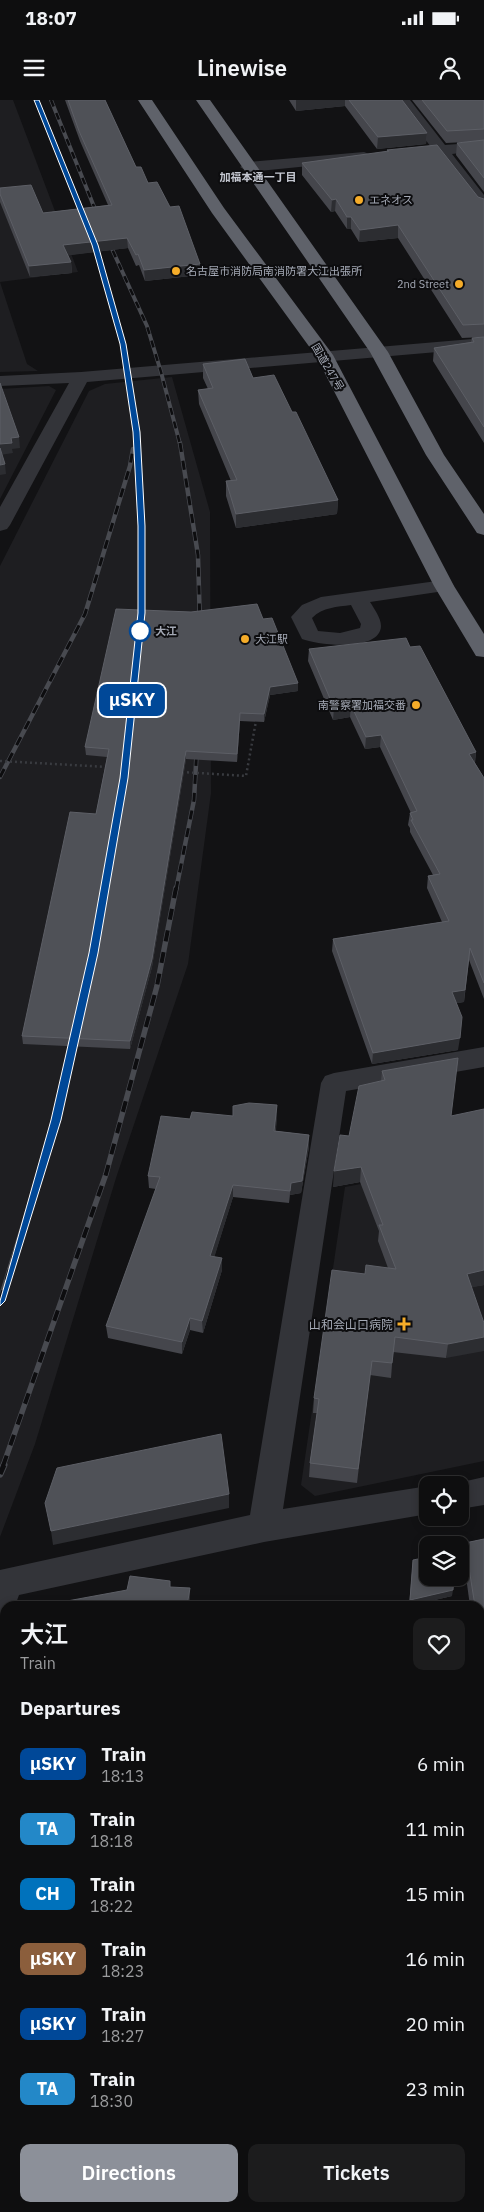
<!DOCTYPE html>
<meta charset="utf-8">
<style>
:root{--surface:#0e0e0f;--page:#1c1c1d;--text:#f1f3f6;--muted:#9b9c9e;--line:#2e2e2f;--accent:#8c9099}
body{margin:0;font-family:"IBM Plex Sans","Noto Sans JP",sans-serif;background:var(--page);color:var(--text);height:100vh;display:flex;flex-direction:column;font-size:19px;white-space:nowrap}
*{box-sizing:border-box;margin:0}
p{font-size:16px;color:var(--muted)}
.icon{flex:none;width:28px;height:28px;fill:none;stroke:currentColor;stroke-width:2;stroke-linecap:round;stroke-linejoin:round}
.map{position:relative;flex:1;overflow:hidden}
.side{position:absolute;left:0px;top:1501px;width:485px;height:611px;display:flex;flex-direction:column;background:var(--surface);border-radius:15px 15px 0 0;box-shadow:0 2px 8px #0003,0 0 0 1px var(--line)}
.side>*{flex:none}
.badge{padding:0 10px;border-radius:8px;font-size:18px;line-height:32px}
.buttons{position:absolute;left:419px;top:1376px;display:grid;gap:10px}
.buttons a{display:grid;place-items:center;width:50px;height:50px;border-radius:10px;background:var(--surface);box-shadow:0 2px 8px #0003,0 0 0 1px var(--line);font-size:25px}
.map>.badge{position:absolute;translate:-50% -50%;box-shadow:0 0 0 2px #fff}
h2{padding:0 20px;font-size:19px;line-height:45px}
.round{display:grid;place-items:center;flex:none;width:52px;height:52px;border-radius:10px;background:var(--page)}
.head{display:flex;align-items:center;justify-content:space-between;height:85px;padding:0 20px}
h1{font-size:24px;font-weight:600;line-height:38px}
.cta{display:flex;gap:10px;margin-top:auto;padding:10px 20px}
.cta a{flex:1;height:58px;border-radius:10px;background:var(--accent);color:#fff;font-size:20px;font-weight:600;line-height:58px;text-align:center}
.cta a+a{background:var(--page);color:var(--text)}
ul{padding:0;list-style:none}
li{display:flex;align-items:center;gap:15px;height:65px;padding:0 20px}
li div{flex:1}
li b{display:block;font-size:19px}
li em{font-style:normal}
li .badge{min-width:55px;font-weight:700;text-align:center}
.status{display:flex;justify-content:space-between;align-items:center;height:35px;padding:0 25px;background:var(--surface);direction:ltr}
.status svg{height:14px;fill:currentColor}
header{display:flex;justify-content:space-between;align-items:center;height:65px;padding:0 20px;background:var(--surface);font-size:22px;font-weight:600}
.map>svg:first-child{display:block}
</style>
<div class="status"><b>18:07</b><svg viewBox="0 0 49 12"><path d="M0 12V9h3v3zM5 12V6h3v6zM10 12V3h3v9zM15 12V0h3v12zM26 1h20v11H26zM47 4h2v5h-2z"/></svg></div>
<header><svg class="icon" aria-label="menu" viewBox="0 0 24 24"><path d="M4 6h16M4 12h16M4 18h16"/></svg>Linewise<svg class="icon" aria-label="person" viewBox="0 0 24 24"><circle cx="12" cy="8" r="4"/><path d="M4 21q1-7 8-7t8 7"/></svg></header>
<div class="map">
<svg width="484" height="2112" viewBox="0 0 484 2112">
<rect width="100%" height="100%" fill="#121214"/>
<path fill="#1e1e21" d="M0 0H13L78 172 0 182Z
M0 182 27 264 38 271 0 272Z
M172 277 210 412 211 693 188 864 116 1078 35 1344 0 1437V466L89 291 105 284Z
M49 286 56 290 0 399V289Z
M435 1070 484 1074V1361L315 1396 301 1385 345 1087Z"/>
<g fill="none" stroke-linecap="round" stroke-linejoin="round">
<path fill="#333439" fill-rule="evenodd" d="M395 0H410L445 45 484 42V50L452 54 484 95V110L478 108 437 55 399 57 396 54 399 51 431 47Z
M364 52 369 54 372 57 369 60 248 72 240 67 248 62Z
M484 238V248L87 282 10 425 7 429 0 431V407L69 283 0 286V276L81 272Z
M444 480 451 482 454 486 451 490 370 502C375 510 384 522 380 531 372 551 317 545 302 539L291 517 302 505 321 497ZM351 505 361 524 360 528 340 533 318 531 312 518C323 507 337 507 351 505Z
M484 947V967L346 991 283 1409 428 1386V1414L264 1442 19 1495 15 1506H5V1515L0 1517V1470L250 1415 321 983 325 976 334 973Z
M484 1377V1405L460 1409V1385H449Z
M484 1768V1804L480 1805V1769Z
M0 1858H5V1896H0Z"/>
<path fill="#4f5158" fill-rule="evenodd" d="M484 1847V1885L480 1886V1848Z
M5 1950V1988L0 1990V1952Z
M484 1950V1988L480 1989V1951Z
M5 2056V2096L0 2097V2057Z"/>
<path fill="#5f626a" fill-rule="evenodd" d="M138 0H152L224 108 333 255 454 486 484 534V557L476 556 434 486 316 256 212 113Z
M196 0H210L388 252 444 355 484 414V435L477 433 426 355 370 252Z"/>
<g stroke="#484a50" stroke-width="4">
<path id="rail-far3" d="M36 0 85 121
M51 0 99 119
M107 138 147 226 161 272 180 344
M92 139 123 244 137 344"/>
</g>
<g stroke="#484a50" stroke-width="4.5">
<path id="rail-far2" d="M137 343 141 426 140 523
M180 343 198 455 200 526
M0 677 85 514 130 366 133 349
M176 790 194 700 197 646"/>
</g>
<g stroke="#484a50" stroke-width="5.5">
<path id="rail-far1" d="M0 1201 56 1020 76 933
M3 1366 106 1074 157 886 176 788"/>
</g>
<g stroke="#484a50" stroke-width="7">
<path id="rail" d="M0 1374 4 1365"/>
</g>
<use href="#rail-far3" stroke="#0d0d0f" stroke-width="2.5" stroke-dasharray="7" stroke-linecap="butt"/>
<use href="#rail-far2" stroke="#0d0d0f" stroke-width="3" stroke-dasharray="9" stroke-linecap="butt"/>
<use href="#rail-far1" stroke="#0d0d0f" stroke-width="4" stroke-dasharray="11" stroke-linecap="butt"/>
<use href="#rail" stroke="#0d0d0f" stroke-width="5" stroke-dasharray="14" stroke-linecap="butt"/>
<path stroke="#393b40" stroke-width="2.5" stroke-dasharray="2 3" stroke-linecap="butt" d="M0 661 108 667
M182 672 246 676 256 621"/>
</g>
<path fill="#45464c" d="M65 0H105L136 67 148 83 200 164V175L145 181 139 165 136 166 128 148 68 155 71 162 72 173 30 177 0 102V88L43 113 108 105 80 41Z
M289 0H402L427 33 426 44 377 49 345 6 296 11Z
M412 0H484V92L456 55 457 43 465 42 446 43Z
M387 50 478 97 484 99V237L462 238 398 138 359 142 351 129H347L335 111 331 112 302 75V63L387 52Z
M484 237V343L433 261 434 248 471 242 472 238Z
M203 264 253 278 292 312 338 400 337 414 236 428 226 396V381H231L199 304 198 290 208 289 203 278Z
M263 519 298 583V591L270 595 264 622 240 621 237 662 186 659 152 867 130 949 23 944 22 936 96 714 107 657 86 655 85 647Z
M410 547 476 652 475 663 484 678V899L469 860 464 902 457 903 458 950 372 964 332 851 333 839 442 822 427 788 428 776 433 775 410 732V728L408 725 410 713H411L380 647 365 649 350 617 333 620 308 561 309 549Z
M382 971 451 1016 484 1185 471 1187 446 1258 393 1252 391 1278 370 1275 357 1383 309 1377 310 1363 317 1313H313L314 1298 365 1174 388 1168 378 1141 379 1131 360 1082 333 1087 349 1036 381 981Z
M277 1005 276 1031 309 1035V1047L301 1093 290 1095 289 1103 233 1097 214 1157 222 1170 203 1233 190 1230 182 1254 108 1238 106 1226 156 1089 149 1088 148 1076 190 1019 233 1016Z
M484 1439V1595L480 1569V1506H470L463 1455 465 1443Z
M413 1460 452 1496 409 1506Z
M5 1622V1814L0 1813V1623Z
M482 1682H484V1727L480 1698V1689Z"/>
<path fill="#2c2d31" d="M296 0H345V6L296 11Z
M427 33 426 44 377 49 378 37Z
M336 99 335 111 331 112 332 100Z
M347 117H351V129H347Z
M398 125V138L359 142 360 130Z
M127 138 128 148 64 156 63 145Z
M71 162 72 173 30 177 29 166Z
M200 164V175L145 181 144 170Z
M19 337 20 348 12 349 13 353 0 355V344L11 338Z
M5 364 6 374 0 375V365Z
M338 400 337 414 236 428V414Z
M298 583V591L270 595 264 622V614L270 587Z
M351 605 350 617 333 620 334 608Z
M240 613V621L237 662V654Z
M381 635 380 647 365 649 366 637Z
M186 651V659L152 867 130 949V941Z
M476 652 474 665 469 654Z
M465 890 464 902 450 904 452 892Z
M460 938 458 950 372 964 373 953Z
M277 1005V1018L274 1043V1031Z
M309 1035V1047L301 1093 290 1095 289 1103 291 1083Z
M361 1067 360 1082 333 1087 334 1071Z
M233 1085V1097L211 1168 210 1156Z
M222 1158V1170L203 1233 202 1221Z
M484 1170V1185L464 1189 467 1174Z
M190 1218V1230L182 1254V1242Z
M484 1237V1251L446 1258 448 1244Z
M229 1394V1408L53 1445 51 1431Z
M190 1488V1499L189 1506H187Z
M453 1490 452 1496 409 1506 410 1500Z"/>
<path fill="#4f5157" stroke="#5d5f66" d="M68 0H105L136 67H141L148 83 157 82 170 107 179 106 200 164 144 170 138 154 136 155 127 138 63 145 71 162 29 166 0 94V88L31 85 43 113 112 105 79 31Z
M349 0H402L427 33 378 37Z
M422 0H484V29L447 31Z
M484 40V78L457 43Z
M437 45 478 97 484 99V224L463 225 398 125 360 130 351 117H347L336 99 332 100 302 63 389 51 387 50Z
M484 237V327L434 248 474 242 472 238Z
M245 259 253 278 274 275 292 312H296L338 400 236 414 226 381 237 380 198 290 213 288 203 264Z
M0 283 19 337 11 338 12 343 0 344Z
M0 348 5 364 0 365Z
M257 504 263 519 272 518 298 583 270 587 264 614 240 613 237 654 186 651 152 859 130 941 22 936 70 712 96 714 109 649 85 647 116 509 191 512Z
M406 538 410 547 420 546 476 652 469 654 484 678V883L470 848 465 890 452 892 462 917 460 938 373 953 333 839 449 821 428 776 440 774 411 720H413L410 713 417 711 381 635 366 637 351 605 334 608 309 549Z
M458 958 451 1016 484 1009V1170L467 1174 484 1223V1237L448 1244 395 1237 392 1263 372 1261 358 1369 310 1363 319 1299 314 1298 332 1170 365 1174 366 1165 396 1169 379 1125H383L361 1067 334 1071 340 1035 349 1036 359 986 385 980 382 971Z
M249 1003 277 1005 274 1031 309 1035 302 1081 291 1083 290 1091 233 1085 210 1156 222 1158 202 1221 190 1218 182 1242 106 1226 160 1077 148 1076 161 1016 190 1019 192 1012 233 1016V1006Z
M221 1334 229 1394 51 1431 45 1403 57 1368Z
M484 1439V1566L480 1540V1506H475L465 1443Z
M428 1457V1478H454L453 1490 410 1500 413 1460Z
M130 1476 170 1481V1487L190 1488 187 1506H40L127 1490Z
M5 1622V1806L0 1805V1623Z
M482 1682H484V1696Z
M484 2081V2112H440L443 2108H480V2082Z"/>
<path fill="#004898" stroke="#fff" d="M34 0H39L98 145 126 244 140 332 145 426V513L128 678 98 853 61 1020 5 1201 0 1206V1201L51 1020 89 853 120 678 138 513V426L133 332 120 244 92 145Z"/>
<g fill="#f5ac29" stroke="#0d0d0f" stroke-width="2">
<circle cx="359" cy="100" r="5"/>
<circle cx="176" cy="171" r="5"/>
<circle cx="459" cy="184" r="5"/>
<circle cx="245" cy="539" r="5"/>
<circle cx="416" cy="605" r="5"/>
<path d="M401.5 1216.5h5v5h5v5h-5v5h-5v-5h-5v-5h5z"/>
</g>
<circle fill="#fff" stroke="#004898" stroke-width="2.5" cx="140" cy="531" r="10"/>
<g text-anchor="middle" dominant-baseline="central" stroke-width="4" stroke-linejoin="round" paint-order="stroke">
<g font-size="11" font-weight="bold" fill="#c5c8d1" stroke="#0d0d0f">
<text x="258" y="77">加福本通一丁目</text>
</g>
<g font-size="11" fill="#a4a9b5" stroke="#0d0d0f" text-anchor="start">
<text x="369" y="100">エネオス</text>
<text x="186" y="171">名古屋市消防局南消防署大江出張所</text>
<text x="449" y="184" text-anchor="end">2nd Street</text>
<text x="255" y="539">大江駅</text>
<text x="406" y="605" text-anchor="end">南警察署加福交番</text>
</g>
<g font-size="11" fill="#a4a9b5" stroke="#0d0d0f">
<text transform="translate(328 267) rotate(60)">国道247号</text>
</g>
<g font-size="11" font-weight="bold" fill="#a4a9b5" stroke="#0d0d0f" text-anchor="start">
<text x="155" y="531">大江</text>
</g>
<g font-size="12" fill="#a4a9b5" stroke="#0d0d0f" text-anchor="end">
<text x="393" y="1224">山和会山口病院</text>
</g>
</g>
</svg>
<div class="buttons">
<a><svg class="icon" aria-label="locate" viewBox="0 0 24 24"><circle cx="12" cy="12" r="6"/><path d="M12 2v4M12 18v4M2 12h4M18 12h4"/></svg></a>
<a><svg class="icon" aria-label="layers" viewBox="0 0 24 24"><path d="M12 4l9 5-9 5-9-5zM3 14l9 5 9-5"/></svg></a>
</div>
<b class="badge" style="left:132px;top:600px;background:#004898;color:#fff">μSKY</b>
<section class="side">
<div class="head"><div><h1>大江</h1><p>Train</p></div><a class="round"><svg class="icon" aria-label="heart" viewBox="0 0 24 24"><path d="M12 20l-8-8c-3-5 5-10 8-4 3-6 11-1 8 4z"/></svg></a></div>
<h2>Departures</h2>
<ul>
<li><span class="badge" style="background:#004898;color:#fff">μSKY</span><div><b>Train</b><p>18:13</p></div><em>6 min</em></li>
<li><span class="badge" style="background:#2388c8;color:#fff">TA</span><div><b>Train</b><p>18:18</p></div><em>11 min</em></li>
<li><span class="badge" style="background:#0072bc;color:#fff">CH</span><div><b>Train</b><p>18:22</p></div><em>15 min</em></li>
<li><span class="badge" style="background:#8b5e3c;color:#fff">μSKY</span><div><b>Train</b><p>18:23</p></div><em>16 min</em></li>
<li><span class="badge" style="background:#004898;color:#fff">μSKY</span><div><b>Train</b><p>18:27</p></div><em>20 min</em></li>
<li><span class="badge" style="background:#2388c8;color:#fff">TA</span><div><b>Train</b><p>18:30</p></div><em>23 min</em></li>
</ul>
<div class="cta"><a>Directions</a><a>Tickets</a></div>
</section>
</div>
